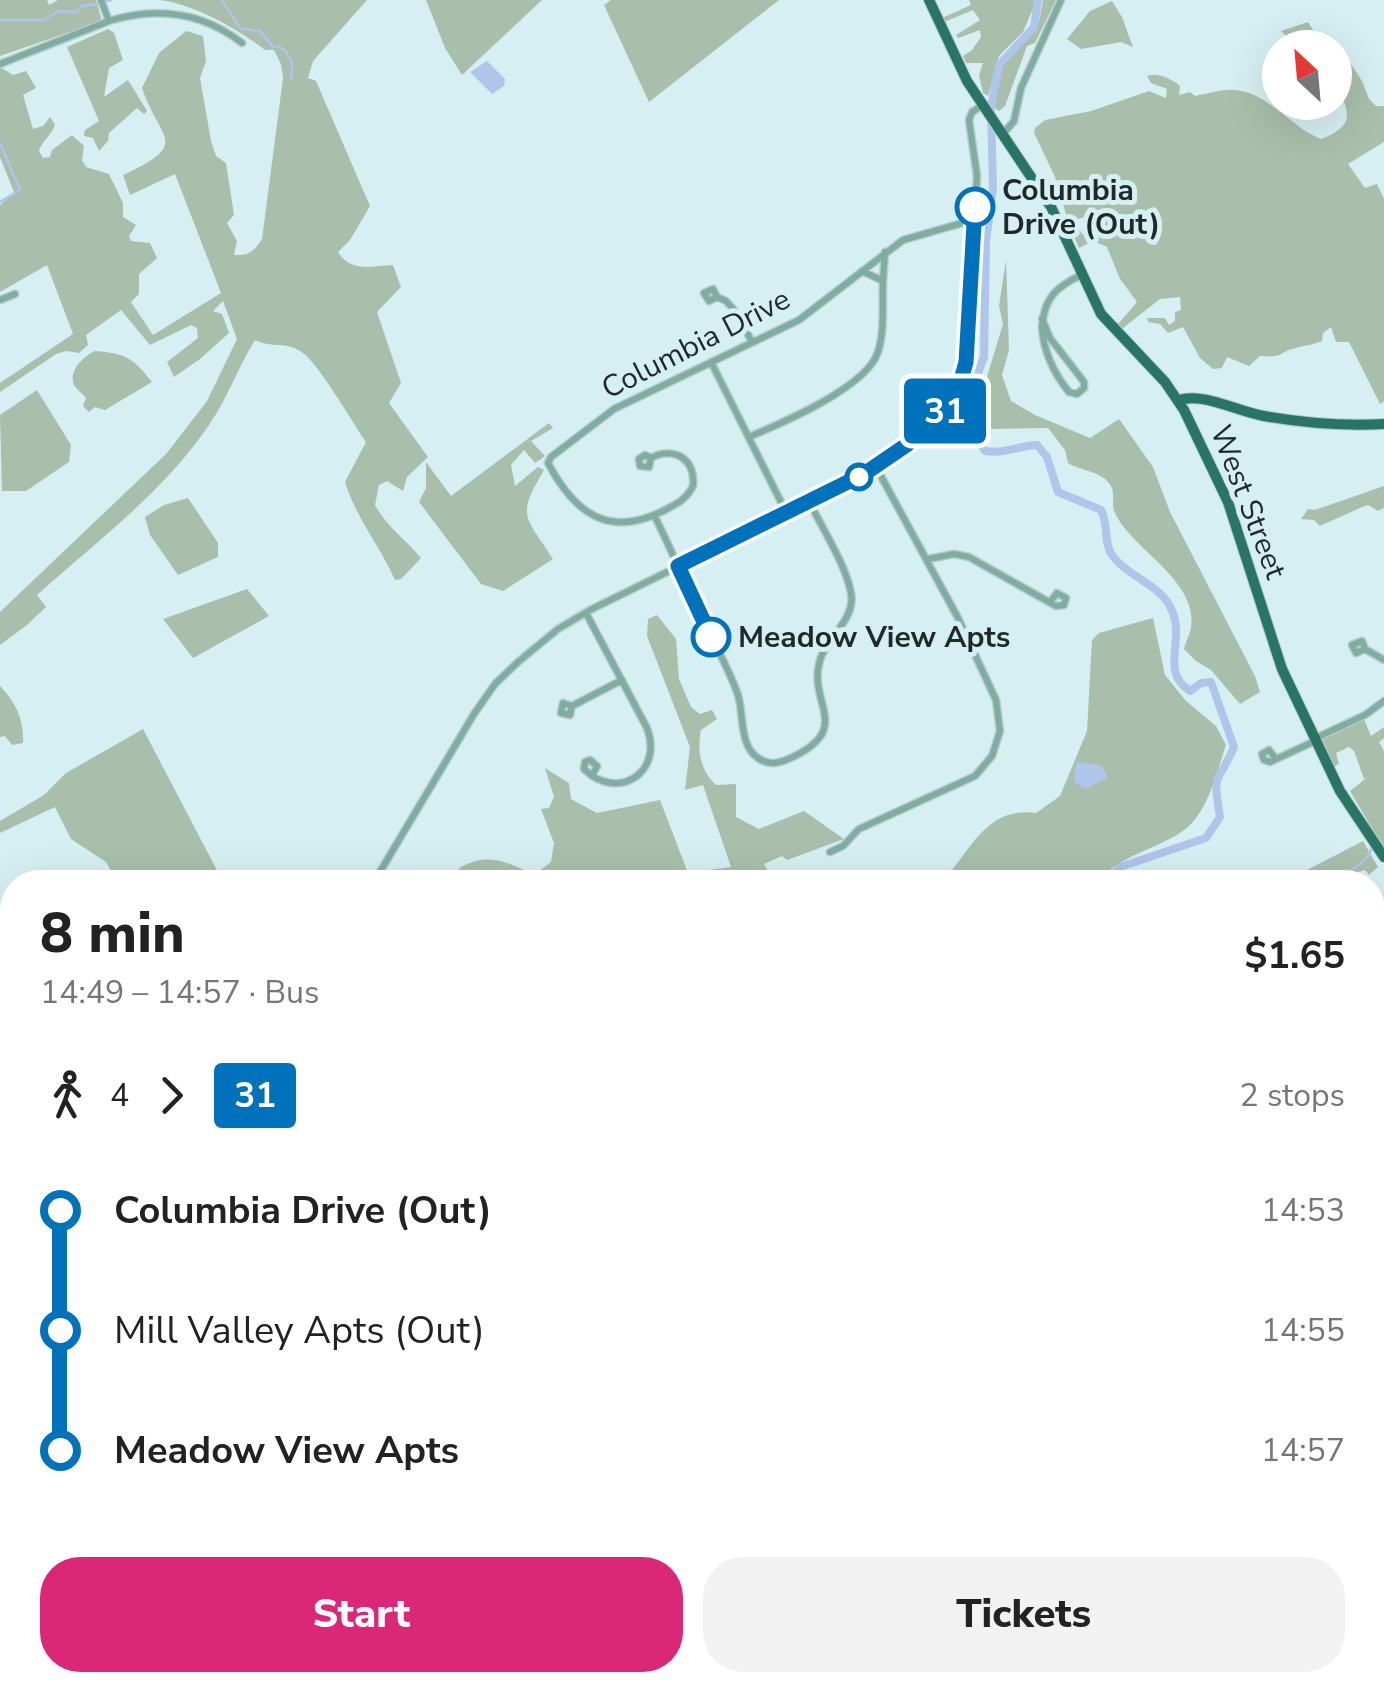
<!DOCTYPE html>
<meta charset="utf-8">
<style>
:root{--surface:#fff;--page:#f2f2f2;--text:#222;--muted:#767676;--accent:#db2777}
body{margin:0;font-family:"Nunito Sans",sans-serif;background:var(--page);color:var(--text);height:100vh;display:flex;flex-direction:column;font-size:38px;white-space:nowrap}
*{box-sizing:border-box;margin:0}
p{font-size:32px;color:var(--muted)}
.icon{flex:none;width:55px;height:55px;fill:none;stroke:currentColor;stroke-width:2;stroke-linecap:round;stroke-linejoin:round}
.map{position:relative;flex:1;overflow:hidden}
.drawer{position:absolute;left:0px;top:870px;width:1385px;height:822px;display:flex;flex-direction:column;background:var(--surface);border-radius:40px 40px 0 0;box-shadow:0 10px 40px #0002}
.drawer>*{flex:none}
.badge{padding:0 20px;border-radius:8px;font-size:35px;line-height:65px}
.needle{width:65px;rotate:334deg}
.fabs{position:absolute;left:1262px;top:30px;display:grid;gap:20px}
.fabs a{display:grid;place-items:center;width:90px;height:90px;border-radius:50%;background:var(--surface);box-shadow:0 10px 40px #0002;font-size:50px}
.map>.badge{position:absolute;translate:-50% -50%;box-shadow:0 0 0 5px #fff}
.legs{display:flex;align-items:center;gap:15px;height:110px;padding:0 40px;font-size:32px}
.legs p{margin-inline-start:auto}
.summary{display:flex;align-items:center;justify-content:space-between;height:170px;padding:0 40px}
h1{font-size:55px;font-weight:800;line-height:75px}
.action{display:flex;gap:20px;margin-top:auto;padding:20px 40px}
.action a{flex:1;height:115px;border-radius:40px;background:var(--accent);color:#fff;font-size:40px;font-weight:800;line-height:115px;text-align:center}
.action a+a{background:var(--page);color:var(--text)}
ul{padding:0 40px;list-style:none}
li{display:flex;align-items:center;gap:35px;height:120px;font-size:38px}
li i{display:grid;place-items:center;width:15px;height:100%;margin:0 12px;background:currentColor}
li i::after{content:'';width:25px;height:25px;margin:-12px;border:8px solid;border-radius:50%;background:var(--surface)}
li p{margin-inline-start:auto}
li:first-child i{background:linear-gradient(#0000 50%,currentColor 0)}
li:last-child i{background:linear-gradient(currentColor 50%,#0000 0)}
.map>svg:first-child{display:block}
</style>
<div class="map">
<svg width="1384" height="1692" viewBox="0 0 1384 1692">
<rect width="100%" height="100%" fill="#d6eff2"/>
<path fill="#a9bfab" d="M0 0H47L49 5 58 0H96L102 21 0 56Z
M160 0H367L313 61 308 78 316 81 370 206 350 240 338 252C351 273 371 266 393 265L401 287 377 312 401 383 389 403 428 457 407 477 403 491 387 481 379 485 375 505C387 527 405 539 421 558L401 579 395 580C380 546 356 518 345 482L366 442C352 422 317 360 300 351 283 341 275 349 255 340 237 369 227 400 207 428 161 494 95 543 37 595L46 607 27 625 0 645V612L167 453 207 401 237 339 223 301 213 311 222 314 229 333 200 359 174 377 167 362 198 338 197 328 191 325 150 345 121 310 86 335 88 345 79 353 66 351 56 354 0 392V383L73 334 47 265 0 292V205L14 192 0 157V67L13 75 26 71 36 88 23 95 33 129 43 126 50 117 55 125C51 136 41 142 39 151L43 158 50 157 52 150 72 135 84 146 82 160 86 167 109 174 123 203V217L136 225 129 236 131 241 150 243 157 258 139 274V294L131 302 153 335 221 293 175 174 130 195 123 175C192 143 160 141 142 88L159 53 186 31 203 36 206 61 200 78 211 141 216 156 226 163 234 215 227 223 237 241 234 255C248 256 255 251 262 239L283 78 281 64 274 50H265C238 29 193 4 160 0Z
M426 0H542L462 75 445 48Z
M611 0H779L649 102 604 5Z
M969 0H1034L1035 4 1023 32 999 56 988 96 983 93 979 75 983 63H966L963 56 972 50 981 37 980 30 958 38 956 35 980 20 973 10 944 22 942 18 971 5Z
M1043 0H1056L1035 43 1027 46 1005 106 999 111 995 108 1000 66 1039 22Z
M1112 1 1122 17 1133 47 1121 42 1081 49 1067 39 1090 11Z
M1308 22 1323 46 1326 47 1296 46 1281 31Z
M108 29 114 33 123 60 109 68 104 97 128 80 147 111 144 114 137 108 109 133 108 141 99 151 93 138 84 136 85 130 99 121 67 47Z
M1335 49H1341L1362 81 1369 99 1376 106H1384V142L1348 164 1365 188 1377 184 1384 199V401L1380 404 1349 342H1336L1331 327 1323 333 1322 341C1313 345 1305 345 1296 348 1277 352 1286 358 1260 356L1249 366 1227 357 1222 368 1213 369 1200 358 1183 327 1168 333 1160 324 1148 322 1147 318H1165L1169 325 1175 321V312L1181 310 1180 297 1160 299 1123 328 1118 324 1137 302 1120 279 1107 247 1093 241 1079 248 1070 227 1077 226 1082 234 1093 230 1091 216 1068 221 1055 177 1034 133 1035 128 1045 120 1091 111 1149 91 1166 98 1167 89 1151 83 1147 76C1158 72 1171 79 1180 86L1179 95 1190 92 1195 96C1207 94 1222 89 1234 90 1267 91 1291 128 1321 139 1366 121 1340 105 1335 74 1334 66 1335 57 1335 49Z
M1006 260 1009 350 1002 375 1011 401 1035 415 1090 438 1119 419 1153 467 1170 512 1255 676 1260 692 1240 704 1211 670 1196 661 1184 649C1186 641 1190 634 1191 627 1198 580 1132 550 1115 513 1110 503 1117 493 1109 483 1100 471 1081 471 1068 463L1065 450 1048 428 992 429 986 423 980 400 1003 324 999 306Z
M95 351C126 353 134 359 152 382L105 410 95 407 89 412 83 406 86 398C82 393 77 390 74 385 68 370 84 356 95 351Z
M37 390 71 445 69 462 26 491H2L0 415Z
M549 423 553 428 531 441 545 456 535 463 524 450 511 465 515 486 538 467 544 470C516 517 525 515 553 559L503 591 481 584 419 502 426 488V462L451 496Z
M1384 486V508L1378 511 1368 505 1362 507 1320 526 1314 520 1301 519 1308 509 1315 510Z
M188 498 218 543V557L178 575 150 535 145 517 164 505Z
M247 589 269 616 193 658 163 619Z
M657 615 676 639 679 679 691 707 700 714 712 710 717 719 701 730C697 751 700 770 716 785L736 784V817L759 829 804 811 844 839 787 860 782 856 764 864 774 882H464L459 868C488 852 505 861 534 875L551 862 554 843 541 809 549 808 554 797 545 768 569 783 571 799 597 813 660 800 688 873 731 867 703 785 685 790 690 747 647 636 648 619Z
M1153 618 1165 675 1186 701 1216 726 1226 745C1218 769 1211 798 1196 818 1175 848 1115 852 1101 882H943C971 848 988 806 1036 813L1060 796 1087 731 1092 640 1099 633Z
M0 686C16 702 24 720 23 743L12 745 5 736 0 737Z
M1364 719 1371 736 1384 727V738L1379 742 1384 751V849L1350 791 1370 775 1364 779 1354 751 1349 747 1336 753 1339 764 1333 767 1321 740Z
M143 729 221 878 215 882H117L106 862 71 839 55 807 0 833V821L44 795 66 773Z
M1363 841 1378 867 1369 875 1365 870 1358 872 1350 882H1284Z
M1381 1504 1384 1509V1692H1112L1135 1680H1372V1506Z
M19 1680H106L107 1682 97 1692H9Z
M708 1680H778V1692H715Z
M830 1680H903L891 1692H834Z
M985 1680H1000L1005 1686 1015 1680H1064L1074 1692H990Z"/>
<path fill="#afc5e9" d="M487 61 505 79 504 86 492 94 470 72Z
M1077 762 1101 765 1107 774 1106 779 1085 789 1075 783 1073 776Z"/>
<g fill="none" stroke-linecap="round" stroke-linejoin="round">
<path stroke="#afc5e9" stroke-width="2.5" d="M222 0 240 28 261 32 273 47 279 46C293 57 293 63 291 80
M106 1 111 0
M0 20H44L59 11 77 12 82 6 97 4
M0 143 20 190 0 202
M1339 882C1349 866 1368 866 1372 846
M1372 1182 1384 1180
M741 1680 743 1692"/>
<path stroke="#afc5e9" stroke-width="8" d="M1038 0 1034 27 999 65 991 107 993 188 986 241 984 357 967 402 965 423 985 451C1005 454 1018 446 1037 445L1047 457 1058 492 1101 510C1109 525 1103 542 1112 555 1129 579 1162 583 1173 613 1184 642 1160 672 1190 691L1201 683 1211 682 1234 747C1217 787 1212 769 1220 817L1206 838 1120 867 1105 882
M26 1692 35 1680"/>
<g stroke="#b5cbce" stroke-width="9">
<path id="minor" d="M109 21C158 6 202 12 242 43
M0 64 109 21 101 0
M1003 134 1014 121 1021 88 1061 0
M883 280 885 252
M717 297 709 301 704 293 713 289 717 297 726 301 736 312 752 342
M0 300 15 294
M1042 319 1050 338 1084 382V388L1077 394 1069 392C1054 374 1043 350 1042 327 1044 298 1056 287 1081 275
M711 362 787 514
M749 437C782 423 867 387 878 352 885 331 882 303 883 281L862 271
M651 458 649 467 640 466 639 459 645 455 651 458C674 446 696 459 693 486 686 500 676 504 663 511 609 538 575 514 548 463L551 457 614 409 799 320 903 240 973 220
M654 515C670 547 684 580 699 612 712 639 728 666 738 695 744 714 739 746 758 758 770 767 782 762 793 757 854 727 807 704 820 660 827 636 856 620 851 593 846 565 822 528 810 503
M928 559 954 554 969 557 1056 606 1064 605 1066 598 1057 593 1050 602
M586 613 647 728C664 773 617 802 584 769L585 762 590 760 597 766 592 776
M1365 649 1356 653 1352 645 1362 641 1365 649 1384 660
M572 706 570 715 561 713 563 703 572 706 622 680
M1316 738 1365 715 1384 701
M1276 759 1269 750 1262 754 1264 760 1270 762 1315 741
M830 852 843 846 859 829 975 776 992 756 1000 731 996 700 957 616 876 467
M374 882 474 714 495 684 518 662 558 629 592 609 848 483 892 457 945 411 959 387 967 358 977 176 969 120 972 112 983 105
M1372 1100 1384 1094
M0 1114 12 1112
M1372 1246 1384 1237
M1372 1347 1384 1340
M1372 1462 1384 1464
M1102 1680 1106 1692
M190 1692 211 1680
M940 1692 961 1680"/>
</g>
<g stroke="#b5cbce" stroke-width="12">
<path id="major" d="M929 0 967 81 1051 207 1101 314 1165 382 1184 410 1228 502 1282 669 1340 791 1384 857
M1179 400C1204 392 1238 412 1264 416 1303 423 1345 426 1384 424
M0 1535 12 1556
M110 1680 118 1692"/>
</g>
<use href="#minor" stroke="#7fada0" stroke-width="6"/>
<use href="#major" stroke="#297565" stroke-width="10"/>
</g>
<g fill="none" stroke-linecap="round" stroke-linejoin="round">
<g stroke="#fff" stroke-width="22">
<path id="line-1" d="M711 637 678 566 864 474 908 444 945 411 959 387 966 362 975 207"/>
</g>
<use href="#line-1" stroke="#0072bc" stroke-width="15"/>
</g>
<g fill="#fff" stroke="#0072bc" stroke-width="5">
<circle cx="975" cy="207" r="18"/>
<circle cx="859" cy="477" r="12"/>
<circle cx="711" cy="637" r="18"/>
</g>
<g text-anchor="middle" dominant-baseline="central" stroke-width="10" stroke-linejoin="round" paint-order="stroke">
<g font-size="30" font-weight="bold" fill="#1f292a" stroke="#d6eff2" text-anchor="start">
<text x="1002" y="190">Columbia<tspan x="1002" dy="34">Drive (Out)</tspan></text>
<text x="738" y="637">Meadow View Apts</text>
</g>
<g font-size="30" fill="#1f292a" stroke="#d6eff2">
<text transform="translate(696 344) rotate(-27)">Columbia Drive</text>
<text transform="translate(1248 502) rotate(69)">West Street</text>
</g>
</g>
</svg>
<div class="fabs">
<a><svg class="needle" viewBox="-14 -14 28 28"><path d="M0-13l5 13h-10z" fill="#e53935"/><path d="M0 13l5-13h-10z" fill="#767676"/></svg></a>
</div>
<b class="badge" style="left:945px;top:411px;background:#0072bc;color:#fff">31</b>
<section class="drawer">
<div class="summary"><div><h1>8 min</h1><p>14:49 – 14:57 · Bus</p></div><b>$1.65</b></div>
<div class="legs"><svg class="icon" aria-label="walk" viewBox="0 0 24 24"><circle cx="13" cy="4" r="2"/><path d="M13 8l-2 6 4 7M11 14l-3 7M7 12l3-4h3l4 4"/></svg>4<svg class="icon" aria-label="forward" viewBox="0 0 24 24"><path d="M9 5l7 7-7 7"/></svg><b class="badge" style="background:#0072bc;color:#fff">31</b><p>2 stops</p></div>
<ul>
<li><i style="color:#0072bc"></i><b>Columbia Drive (Out)</b><p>14:53</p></li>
<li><i style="color:#0072bc"></i><span>Mill Valley Apts (Out)</span><p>14:55</p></li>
<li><i style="color:#0072bc"></i><b>Meadow View Apts</b><p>14:57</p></li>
</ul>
<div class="action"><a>Start</a><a>Tickets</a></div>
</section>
</div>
